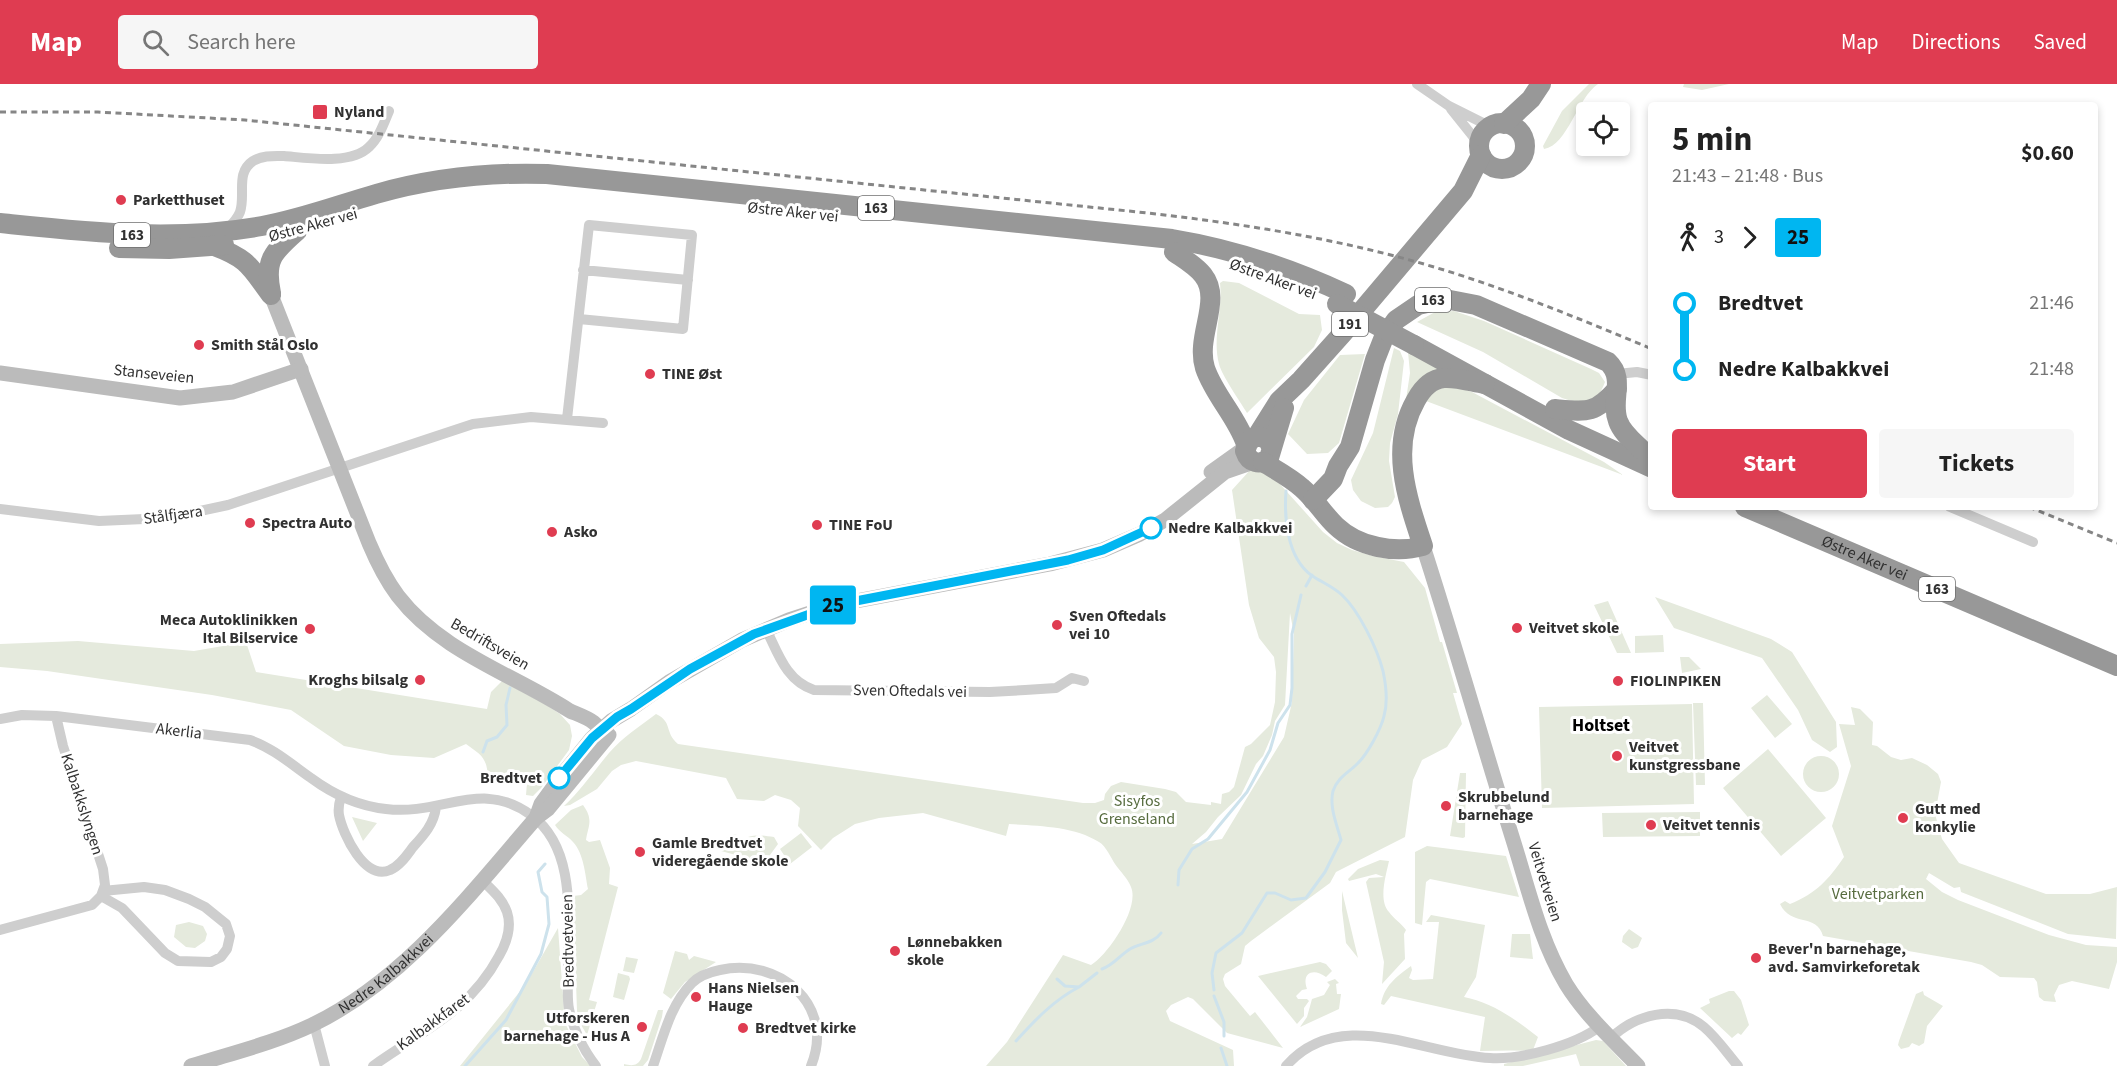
<!DOCTYPE html>
<meta charset="utf-8">
<style>
:root{--surface:#fff;--page:#f6f6f6;--text:#222;--muted:#767676;--accent:#df3c51}
body{margin:0;font-family:"Source Sans 3",sans-serif;background:var(--page);color:var(--text);height:100vh;display:flex;flex-direction:column;font-size:22px;white-space:nowrap}
*{box-sizing:border-box;margin:0}
p{font-size:20px;color:var(--muted)}
.icon{flex:none;width:33px;height:33px;fill:none;stroke:currentColor;stroke-width:2;stroke-linecap:round;stroke-linejoin:round}
.map{position:relative;flex:1;overflow:hidden}
.drawer{position:absolute;left:1648px;top:18px;width:450px;height:408px;display:flex;flex-direction:column;background:var(--surface);border-radius:6px;box-shadow:0 3px 9px #0003}
.drawer>*{flex:none}
.badge{padding:0 12px;border-radius:4px;font-size:21px;line-height:39px}
.controls{position:absolute;left:1576px;top:18px;display:grid;gap:12px}
.controls a{display:grid;place-items:center;width:54px;height:54px;border-radius:6px;background:var(--surface);box-shadow:0 3px 9px #0003;font-size:30px}
.map>.badge{position:absolute;translate:-50% -50%;box-shadow:0 0 0 3px #fff}
.legs{display:flex;align-items:center;gap:9px;height:66px;padding:0 24px;font-size:20px}
.legs p{margin-inline-start:auto}
.head{display:flex;align-items:center;justify-content:space-between;height:102px;padding:0 24px}
h1{font-size:33px;font-weight:700;line-height:45px}
.action{display:flex;gap:12px;margin-top:auto;padding:12px 24px}
.action a{flex:1;height:69px;border-radius:6px;background:var(--accent);color:#fff;font-size:24px;font-weight:700;line-height:69px;text-align:center}
.action a+a{background:var(--page);color:var(--text)}
ul{padding:0 24px;list-style:none}
li{display:flex;align-items:center;gap:21px;height:66px;font-size:22px}
li i{display:grid;place-items:center;width:9px;height:100%;margin:0 8px;background:currentColor}
li i::after{content:'';width:15px;height:15px;margin:-8px;border:4px solid;border-radius:50%;background:var(--surface)}
li p{margin-inline-start:auto}
li:first-child i{background:linear-gradient(#0000 50%,currentColor 0)}
li:last-child i{background:linear-gradient(currentColor 50%,#0000 0)}
header{display:flex;align-items:center;gap:36px;box-sizing:border-box;height:84px;padding:0 30px;background:var(--accent);color:#fff}
header strong{font-size:28px}
nav{display:flex;gap:33px;margin-inline-start:auto;font-size:21px}
.search{width:420px;height:54px;background:var(--page);display:flex;align-items:center;gap:15px;box-sizing:border-box;padding:0 21px;border-radius:6px;color:var(--muted);font-size:22px}
.map>svg:first-child{display:block}
</style>
<header>
<strong>Map</strong>
<div class="search"><svg class="icon" aria-label="search" viewBox="0 0 24 24"><circle cx="10" cy="10" r="6"/><path d="M15 15l6 6"/></svg>Search here</div>
<nav><a>Map</a><a>Directions</a><a>Saved</a></nav>
</header>
<div class="map">
<svg width="2117" height="982" viewBox="0 0 2117 982">
<rect width="100%" height="100%" fill="#fff"/>
<path fill="#e5eadd" fill-rule="evenodd" d="M1589 0H1598C1577 14 1568 61 1544 65L1543 62 1562 27Z
M1684 0H1729L1702 6 1683 3Z
M1223 197 1239 199 1299 230 1320 231 1322 246 1314 263 1247 329C1240 317 1222 292 1219 280 1212 254 1223 226 1220 199Z
M1454 227 1484 237 1591 285 1599 289 1605 298C1597 321 1583 321 1562 314L1483 268 1417 238 1435 228Z
M1394 264 1400 267 1404 277 1398 330 1390 359 1389 377 1395 413 1392 419 1388 423 1375 424 1361 417 1353 406 1351 396 1373 349Z
M1408 268 1457 292 1405 322 1410 289Z
M1365 270 1339 359 1328 369 1307 370 1288 350 1304 316 1340 271Z
M1450 301 1472 308 1604 378 1623 391 1426 317 1430 308Z
M1251 385 1270 389 1323 448 1337 459 1352 466 1373 472 1404 478 1425 504 1440 558H1442L1457 609H1453L1462 640 1447 663 1422 676 1413 696 1405 753 1336 788 1330 799 1251 857 1245 862 1241 880 1225 890 1223 895 1225 902 1250 932 1255 928 1283 964 1227 949 1193 915 1188 913 1171 921 1166 927 1170 937 1233 966 1234 982H986L1007 958 1063 871 1091 881C1108 871 1140 824 1131 803 1128 795 1120 787 1115 780 1111 774 1106 762 1099 758 1074 742 1038 742 1009 740L1006 752 923 729 879 734 855 740 833 754 821 766 798 742 800 724 791 716 775 711 764 717 737 715 726 694 636 677 621 681 612 687 597 705 570 721 564 722C581 706 594 687 609 669 623 653 640 642 656 630 673 638 664 648 678 660L1083 719H1095L1104 716 1105 710 1111 702 1121 698 1165 705 1176 708 1186 718 1211 721V718L1221 720 1222 710 1229 708 1234 703 1245 663 1251 660 1270 641 1275 618 1276 588 1274 573 1259 554 1249 521 1232 406ZM1290 529 1294 550 1292 618 1284 653 1222 755 1192 760 1206 748 1218 733 1241 711 1256 680 1263 672 1272 651 1275 637 1285 621Z
M1655 513 1771 555 1792 568 1836 638 1837 663 1830 668 1812 656 1798 626 1762 574 1674 544Z
M1608 517 1631 569H1617L1594 521Z
M1663 551 1664 568 1635 569V552Z
M78 557 194 567 246 558 256 588 487 625 491 608 502 597 545 620 560 630 570 641 572 652 569 666 541 704 533 712 526 711 527 699 488 694C487 673 481 671 466 660L434 674 391 671 344 662 291 626 212 611 47 587 0 583V560Z
M1680 573H1689L1701 585 1682 589Z
M1767 611 1792 640 1775 654 1751 624Z
M1693 619H1703L1705 701H1696Z
M1692 620 1694 720 1542 724 1539 623Z
M1851 623 1860 625 1873 638 1872 661 1877 662 1891 673 1901 676 1912 674 1927 681 1938 690 1941 698 1935 730 1942 755 1959 779 2046 810H2090L2117 803 2116 855 2068 850 1961 808 1960 803 1954 804 1929 789 1926 795 1942 808 1958 816 2049 851 2086 861 2117 863V878L2109 905 2072 897 2059 901 2054 911 2056 918 2044 917 2039 913 2037 898 2034 894 2000 893 1982 881 1971 878 1823 852C1817 829 1791 843 1780 820L1785 817 1790 820C1817 809 1828 796 1844 773L1832 742 1851 682 1839 640 1855 641Z
M1768 665 1826 734 1781 772 1723 704Z
M1803 690a18 18 0 1 1 36 0a18 18 0 1 1-36 0Z
M1460 689H1466L1465 753 1463 754 1450 752Z
M583 721C594 736 588 742 586 756L589 758 600 756 610 784 609 800 618 803 589 916 597 918 587 951 580 939 577 927 573 812 581 811 588 805C585 790 584 770 573 758 567 751 560 749 555 741L571 726Z
M1700 728V752L1603 753 1602 729Z
M352 733 377 739 363 757Z
M801 749 812 763 790 780 780 765Z
M732 750 737 751 742 755V765L748 766 746 758 748 753C758 750 764 752 774 753L778 760 770 771V777L747 774 721 767 725 755Z
M1427 762 1506 772 1519 813 1430 795 1426 798 1422 841 1415 839V768Z
M1380 776 1389 777C1386 791 1378 816 1389 828 1394 835 1401 839 1406 846L1404 850 1405 875 1382 900 1384 878 1366 798 1369 794 1384 793 1376 790 1349 797 1348 795 1358 785Z
M1342 807 1358 874 1346 859 1342 826Z
M1431 831 1485 841 1476 893 1464 913C1491 918 1517 936 1538 953L1533 966 1480 967 1485 933 1391 912 1384 921 1381 920C1384 902 1396 893 1411 882L1412 886 1409 894 1413 896 1433 895 1439 838H1426Z
M189 838 203 842 207 850 205 857 195 864 186 863 174 853 176 841Z
M558 844 565 939 582 973 591 982H460L526 900Z
M1629 845 1642 854 1638 863 1632 865 1622 858 1623 852Z
M1512 850H1530L1533 875 1510 873Z
M675 867 687 870 689 876 694 872 716 878 685 898 671 915 663 909Z
M626 873 638 875 634 889 623 887Z
M1320 878 1326 880 1332 887 1326 893C1314 884 1301 888 1307 905L1302 906 1296 912 1298 915H1307L1309 917 1304 924V932L1297 940 1258 892Z
M618 889 629 892 630 895 624 916 613 913Z
M1335 895 1339 899 1336 900 1337 910H1341L1339 925 1300 943 1307 933 1312 915 1324 911 1330 901 1327 898Z
M1729 907H1734L1741 916 1749 941 1741 951 1738 949 1732 954 1700 924 1710 919 1709 915Z
M1923 907 1924 911 1943 922 1927 942 1924 959 1919 962 1912 959 1909 963 1901 965 1898 961 1899 957 1916 910Z
M658 926H663L662 933 648 976 643 982H624V980C632 982 637 982 641 975Z
M1596 956 1603 957 1626 982H1580L1576 970 1523 982H1504V980Z"/>
<g fill="none" stroke-linecap="round" stroke-linejoin="round">
<path stroke="#cde2ec" stroke-width="3" d="M1306 502 1312 491
M483 668 487 657 497 653 507 641 506 621 510 604
M1178 801 1179 786 1192 765 1208 755 1247 708 1270 666 1278 639 1290 621 1292 604V550L1301 511
M1102 885C1114 881 1120 871 1130 865 1141 859 1154 859 1161 849
M1057 895 1065 902 1079 903 1097 889
M1214 906 1212 889 1216 869 1242 849 1267 809H1275L1291 816 1306 814 1325 788 1341 756C1337 741 1329 723 1333 707 1337 694 1348 689 1357 680 1367 671 1381 645 1384 632 1388 618 1386 601 1383 587 1377 564 1359 527 1342 511 1332 502 1321 498 1311 491 1287 473 1284 434 1286 407
M1214 912 1224 938V952
M1016 957C1035 936 1054 916 1079 903
M1221 964 1227 982
M465 982 506 936 541 870 549 840 547 813 542 808 538 788 545 780"/>
<path stroke="#cecece" stroke-width="10" d="M1417 0 1449 22 1491 43
M1451 25 1479 60
M226 146C231 141 237 136 240 128 246 111 235 89 253 77 263 71 274 72 284 72 308 74 351 81 369 63 379 54 384 39 389 27
M583 186 688 196
M1617 290 1637 288 1652 291
M567 335 589 141 692 151 683 245 579 235
M1950 423 2033 458
M0 425 99 437 167 434 228 421 473 340 531 333 603 339
M766 545C778 569 786 597 814 606L990 608 1025 606 1056 604 1072 594 1084 597
M0 635 22 631 56 632 250 656C273 664 291 680 311 694 334 711 358 722 386 725 442 732 481 694 531 731 579 766 567 841 568 893 568 903 567 915 569 925 573 945 584 967 596 982
M341 713C339 719 338 725 339 731 343 751 365 797 390 786 400 782 407 771 413 763 424 751 434 740 436 723
M101 812 122 824 165 869 178 877 211 878 221 873 227 865 230 852 226 840 205 823 189 815 165 806 144 803 103 807
M0 846 92 821 101 812 105 801 103 785 63 662 56 632
M314 940 325 982
M1611 954C1635 931 1675 919 1704 943 1717 954 1727 969 1738 982
M373 982C422 947 469 928 499 872 507 858 512 843 507 828 502 814 492 806 482 796
M653 982C663 954 670 921 692 899 699 892 710 888 720 886 779 873 836 921 811 982
M1286 982C1340 920 1424 971 1490 974 1521 976 1575 961 1599 943"/>
<g stroke="#bbb" stroke-width="15">
<path d="M271 211 369 459C377 478 386 496 398 512 441 568 513 590 570 627 584 633 602 638 603 655"/>
<path d="M0 289 180 314 233 308 301 285"/>
<path d="M1211 388 1246 363"/>
<path d="M1423 462C1455 561 1483 660 1514 759 1529 807 1540 856 1566 900 1585 931 1613 956 1638 982"/>
<path d="M536 734 541 720 566 686 592 654 611 637 631 625 669 598 742 556 789 536 835 521 1050 480 1103 466 1140 450 1165 436 1225 388 1254 378"/>
<path id="s1" d="M191 982C232 969 274 959 312 941 405 896 470 810 536 734L548 725 609 651"/>
</g>
<g stroke="#989898" stroke-width="20">
<circle cx="1502" cy="62" r="23"/>
<path d="M1504 40 1531 15 1541 0"/>
<path d="M0 139C88 148 174 158 262 142 301 135 338 121 376 110 432 94 489 88 547 90L1172 155C1233 165 1290 184 1346 210"/>
<path d="M214 162C249 175 250 183 271 211"/>
<path d="M119 164 169 165 224 161"/>
<path d="M1174 168C1184 175 1195 181 1203 191 1223 216 1195 252 1205 284 1214 311 1237 333 1246 360"/>
<path d="M271 209C264 176 273 168 297 147"/>
<path d="M1414 261 1569 346 1652 384"/>
<path d="M1555 325C1587 328 1595 330 1617 305"/>
<path d="M1257 352 1279 317 1301 296 1343 249 1463 107 1481 71"/>
<path d="M1272 364 1267 355 1257 352 1249 357 1245 367C1249 379 1260 382 1269 374L1284 324"/>
<path d="M1263 378C1276 386 1291 394 1302 404 1315 415 1324 431 1336 442 1358 463 1395 470 1423 462 1407 414 1389 363 1416 316 1422 305 1431 295 1444 294 1457 293 1472 298 1485 300"/>
<path d="M1313 416 1333 395 1338 382 1350 363 1375 276 1384 253 1396 236 1418 221 1445 215 1476 221 1608 278C1626 295 1610 316 1618 337 1622 349 1634 358 1642 366"/>
<path id="s2" d="M1745 423 2117 582"/>
</g>
<path stroke="#868686" stroke-width="3" stroke-dasharray="6 4.5" stroke-linecap="butt" d="M0 28H98L245 36 1138 128C1238 139 1337 154 1434 183 1508 205 1580 235 1652 265
M2029 423 2117 459"/>
<path stroke="#989898" stroke-width="20" d="M1337 220 1414 261"/>
</g>
<g fill="none" stroke-linecap="round" stroke-linejoin="round">
<g stroke="#fff" stroke-width="14">
<path id="line-1" d="M559 694 592 654 617 633 631 625 690 585 754 550 835 521 1068 476 1103 466 1151 444"/>
</g>
<use href="#line-1" stroke="#00b6f1" stroke-width="9"/>
</g>
<g fill="#df3c51" stroke="#fff" stroke-width="2">
<rect x="312" y="20" width="16" height="16" rx="3"/>
<circle cx="121" cy="116" r="6"/>
<circle cx="199" cy="261" r="6"/>
<circle cx="650" cy="290" r="6"/>
<circle cx="250" cy="439" r="6"/>
<circle cx="817" cy="441" r="6"/>
<circle cx="552" cy="448" r="6"/>
<circle cx="1057" cy="541" r="6"/>
<circle cx="1517" cy="544" r="6"/>
<circle cx="310" cy="545" r="6"/>
<circle cx="420" cy="596" r="6"/>
<circle cx="1618" cy="597" r="6"/>
<circle cx="1617" cy="672" r="6"/>
<circle cx="1446" cy="722" r="6"/>
<circle cx="1903" cy="734" r="6"/>
<circle cx="1651" cy="741" r="6"/>
<circle cx="640" cy="768" r="6"/>
<circle cx="895" cy="867" r="6"/>
<circle cx="1756" cy="874" r="6"/>
<circle cx="696" cy="913" r="6"/>
<circle cx="642" cy="943" r="6"/>
<circle cx="743" cy="944" r="6"/>
</g>
<g fill="#fff" stroke="#00b6f1" stroke-width="3">
<circle cx="1151" cy="444" r="10"/>
<circle cx="559" cy="694" r="10"/>
</g>
<g text-anchor="middle" dominant-baseline="central" stroke-width="6" stroke-linejoin="round" paint-order="stroke">
<g fill="#fff" stroke="#6f6f6f" stroke-width="1.5">
<rect x="858" y="112" width="36" height="24" rx="4.5"/>
<rect x="114" y="139" width="36" height="24" rx="4.5"/>
<rect x="1415" y="204" width="36" height="24" rx="4.5"/>
<rect x="1332" y="228" width="36" height="24" rx="4.5"/>
<rect x="1919" y="493" width="36" height="24" rx="4.5"/>
</g>
<g font-size="15" font-weight="bold" fill="#313131">
<text x="876" y="124">163</text>
<text x="132" y="151">163</text>
<text x="1433" y="216">163</text>
<text x="1350" y="240">191</text>
<text x="1937" y="505">163</text>
</g>
<g font-size="16" font-weight="bold" fill="#313131" stroke="#fff" text-anchor="start">
<text x="334" y="28">Nyland</text>
<text x="133" y="116">Parketthuset</text>
<text x="211" y="261">Smith Stål Oslo</text>
<text x="662" y="290">TINE Øst</text>
<text x="262" y="439">Spectra Auto</text>
<text x="829" y="441">TINE FoU</text>
<text x="564" y="448">Asko</text>
<text x="1069" y="532">Sven Oftedals<tspan x="1069" dy="18">vei 10</tspan></text>
<text x="298" y="536" text-anchor="end">Meca Autoklinikken<tspan x="298" dy="18">Ital Bilservice</tspan></text>
<text x="1529" y="544">Veitvet skole</text>
<text x="408" y="596" text-anchor="end">Kroghs bilsalg</text>
<text x="1630" y="597">FIOLINPIKEN</text>
<text x="1629" y="663">Veitvet<tspan x="1629" dy="18">kunstgressbane</tspan></text>
<text x="1458" y="713">Skrubbelund<tspan x="1458" dy="18">barnehage</tspan></text>
<text x="1915" y="725">Gutt med<tspan x="1915" dy="18">konkylie</tspan></text>
<text x="1663" y="741">Veitvet tennis</text>
<text x="652" y="759">Gamle Bredtvet<tspan x="652" dy="18">videregående skole</tspan></text>
<text x="907" y="858">Lønnebakken<tspan x="907" dy="18">skole</tspan></text>
<text x="1768" y="865">Bever'n barnehage,<tspan x="1768" dy="18">avd. Samvirkeforetak</tspan></text>
<text x="708" y="904">Hans Nielsen<tspan x="708" dy="18">Hauge</tspan></text>
<text x="630" y="934" text-anchor="end">Utforskeren<tspan x="630" dy="18">barnehage - Hus A</tspan></text>
<text x="755" y="944">Bredtvet kirke</text>
</g>
<g font-size="16" fill="#313131" stroke="#fff">
<text transform="translate(793 128) rotate(6)">Østre Aker vei</text>
<text transform="translate(313 141) rotate(-15)">Østre Aker vei</text>
<text transform="translate(1273 195) rotate(20)">Østre Aker vei</text>
<text transform="translate(154 290) rotate(6)">Stanseveien</text>
<text transform="translate(173 431) rotate(-8)">Stålfjæra</text>
<text stroke="none"><textPath href="#s2" startOffset="130">Østre Aker vei</textPath></text>
<text transform="translate(490 560) rotate(30)">Bedriftsveien</text>
<text transform="translate(910 607) rotate(1)">Sven Oftedals vei</text>
<text transform="translate(179 647) rotate(7)">Akerlia</text>
<text transform="translate(82 720) rotate(72)">Kalbakkslyngen</text>
<text transform="translate(1545 798) rotate(73)">Veitvetveien</text>
<text transform="translate(568 857) rotate(-91)">Bredtvetveien</text>
<text stroke="none"><textPath href="#s1" startOffset="218">Nedre Kalbakkvei</textPath></text>
<text transform="translate(433 938) rotate(-36)">Kalbakkfaret</text>
</g>
<g font-size="16" font-weight="bold" fill="#313131" stroke="#fff" text-anchor="start">
<text x="1168" y="444">Nedre Kalbakkvei</text>
<text x="542" y="694" text-anchor="end">Bredtvet</text>
</g>
<g font-size="16" fill="#576c3f" stroke="#fff">
<text x="1137" y="717">Sisyfos<tspan x="1137" dy="18">Grenseland</tspan></text>
<text x="1878" y="810">Veitvetparken</text>
</g>
<g font-size="18" font-weight="bold" fill="#000" stroke="#fff">
<text x="1601" y="641">Holtset</text>
</g>
</g>
</svg>
<div class="controls">
<a><svg class="icon" aria-label="locate" viewBox="0 0 24 24"><circle cx="12" cy="12" r="6"/><path d="M12 2v4M12 18v4M2 12h4M18 12h4"/></svg></a>
</div>
<b class="badge" style="left:833px;top:521px;background:#00b6f1;color:#111">25</b>
<section class="drawer">
<div class="head"><div><h1>5 min</h1><p>21:43 – 21:48 · Bus</p></div><b>$0.60</b></div>
<div class="legs"><svg class="icon" aria-label="walk" viewBox="0 0 24 24"><circle cx="13" cy="4" r="2"/><path d="M13 8l-2 6 4 7M11 14l-3 7M7 12l3-4h3l4 4"/></svg>3<svg class="icon" aria-label="forward" viewBox="0 0 24 24"><path d="M9 5l7 7-7 7"/></svg><b class="badge" style="background:#00b6f1;color:#111">25</b></div>
<ul>
<li><i style="color:#00b6f1"></i><b>Bredtvet</b><p>21:46</p></li>
<li><i style="color:#00b6f1"></i><b>Nedre Kalbakkvei</b><p>21:48</p></li>
</ul>
<div class="action"><a>Start</a><a>Tickets</a></div>
</section>
</div>
